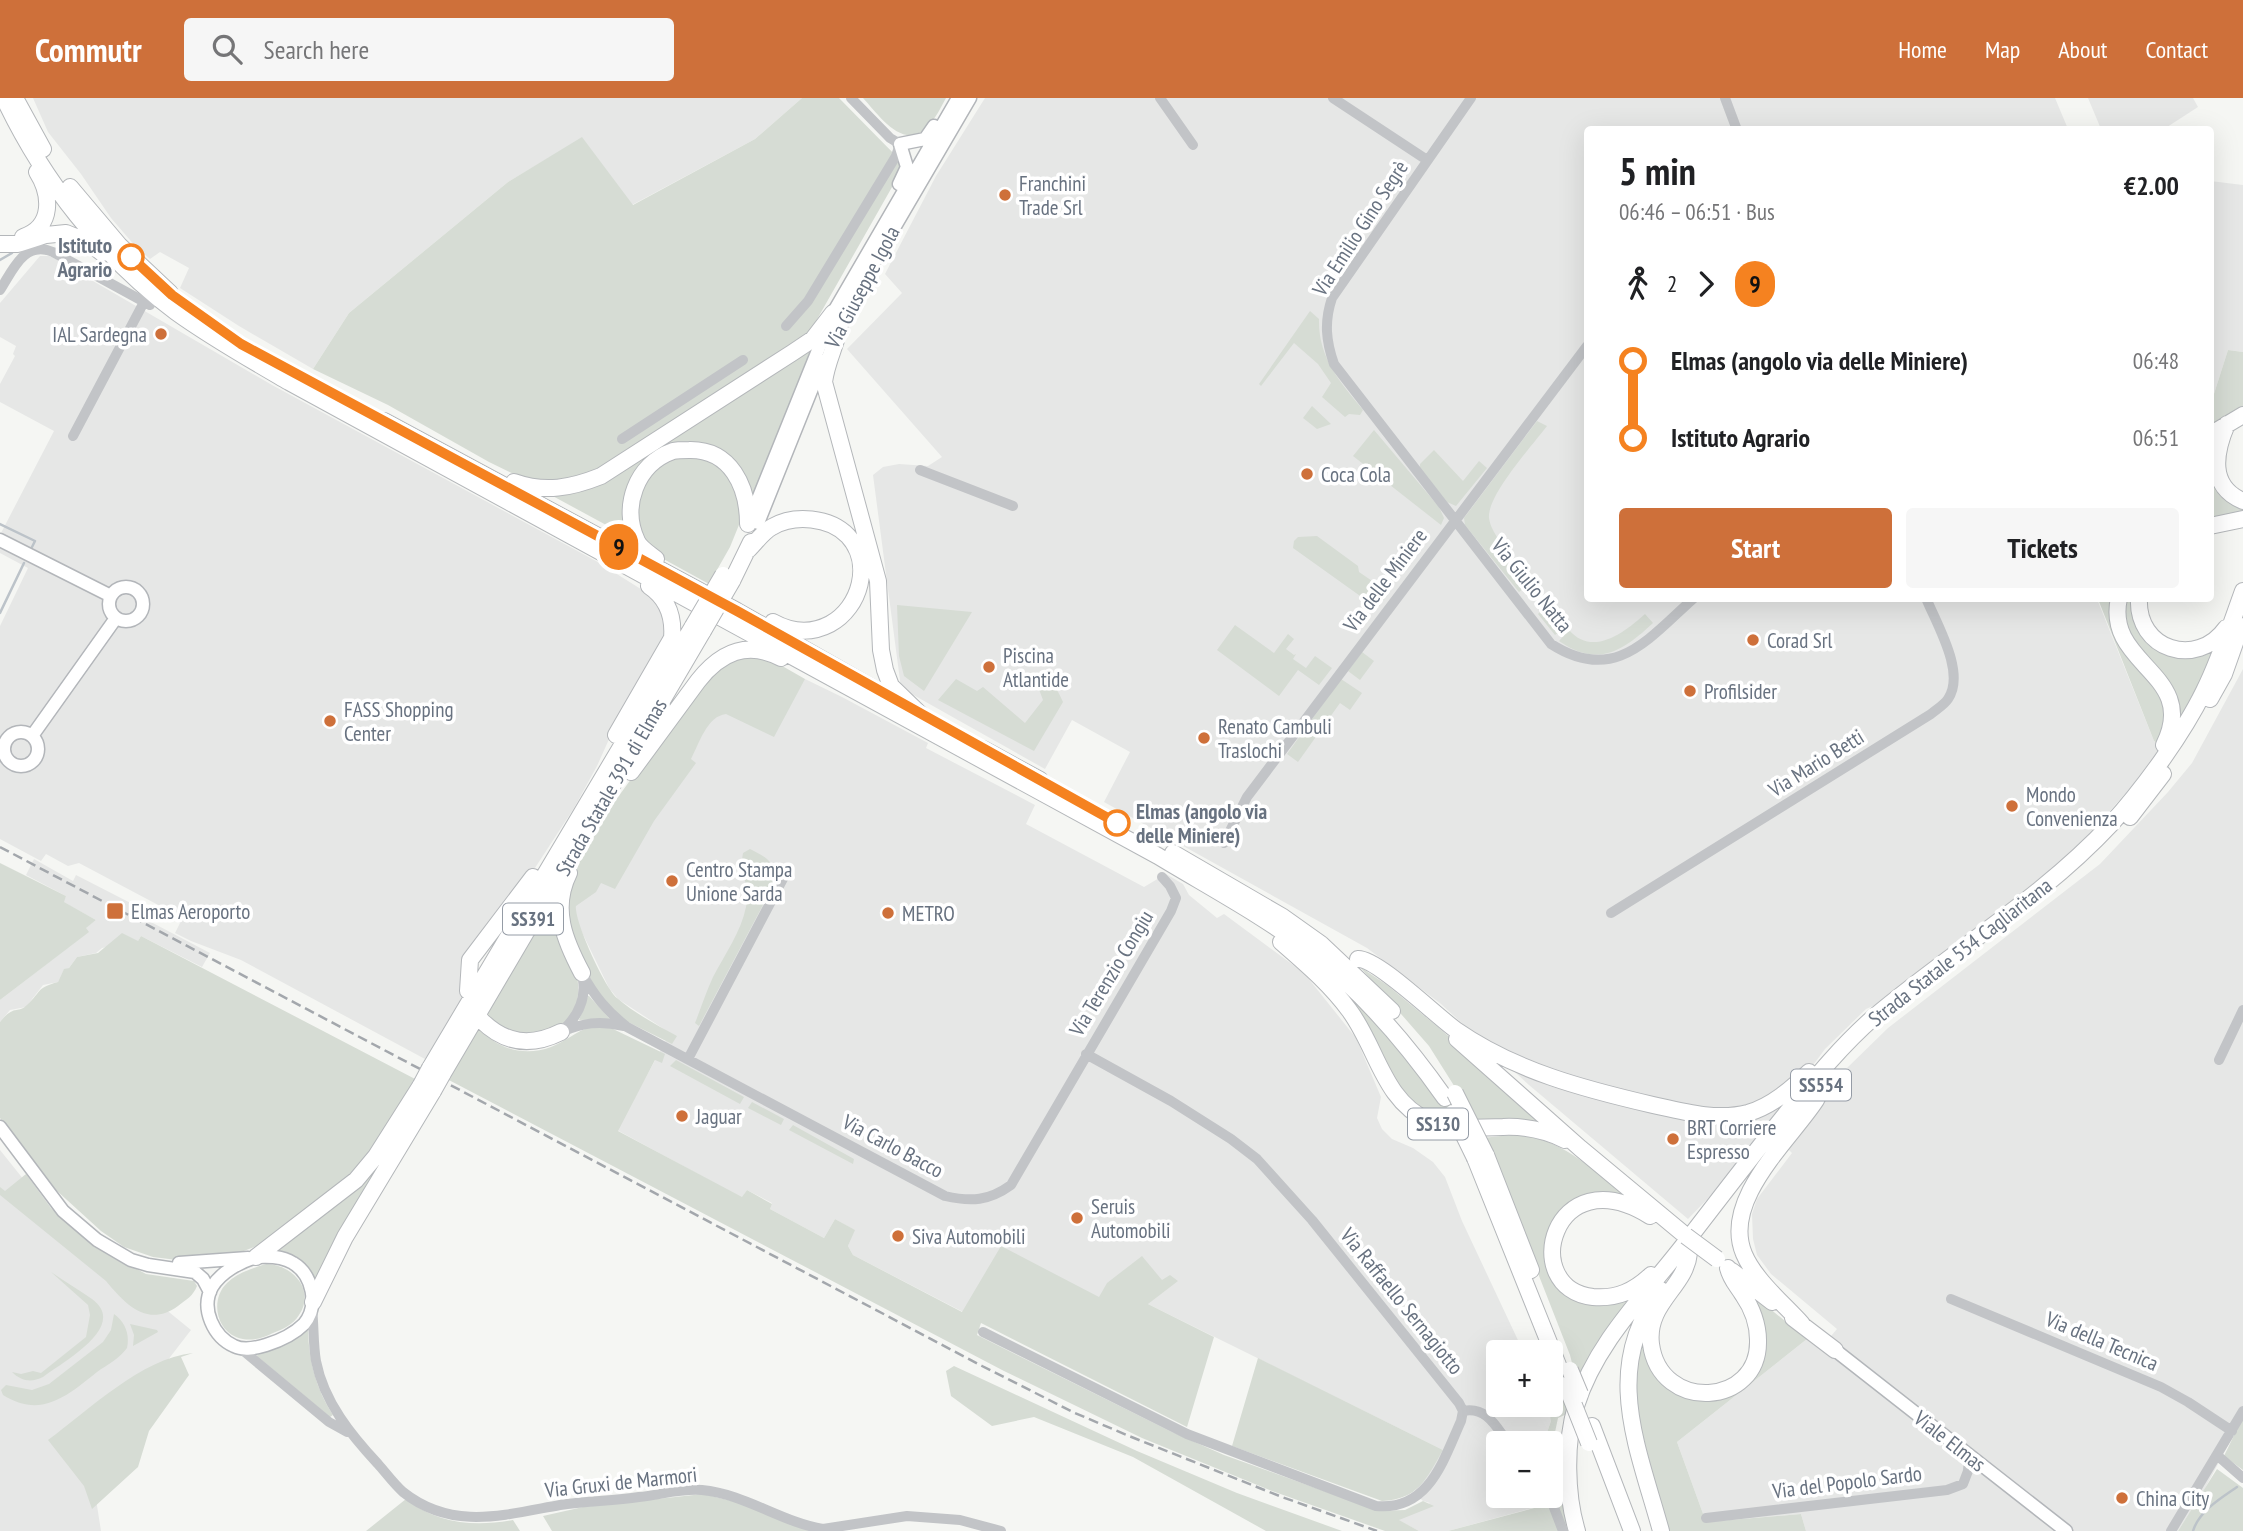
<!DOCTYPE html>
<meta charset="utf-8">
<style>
:root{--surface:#fff;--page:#f6f6f6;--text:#202124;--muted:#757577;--accent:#ce703a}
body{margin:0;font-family:"PT Sans Narrow",sans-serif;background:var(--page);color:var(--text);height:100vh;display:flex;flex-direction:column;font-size:26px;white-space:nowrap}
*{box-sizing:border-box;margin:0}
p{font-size:23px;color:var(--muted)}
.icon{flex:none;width:38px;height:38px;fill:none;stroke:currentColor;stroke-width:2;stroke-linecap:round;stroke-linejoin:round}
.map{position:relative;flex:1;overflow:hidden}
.sheet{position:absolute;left:1584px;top:28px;width:630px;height:476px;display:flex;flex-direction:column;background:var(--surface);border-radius:7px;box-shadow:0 7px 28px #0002}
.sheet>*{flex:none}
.badge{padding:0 14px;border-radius:23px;font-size:24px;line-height:46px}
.tools{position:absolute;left:1486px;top:1242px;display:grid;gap:14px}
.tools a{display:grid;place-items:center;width:77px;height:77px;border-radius:7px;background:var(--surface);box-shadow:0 7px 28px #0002;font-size:35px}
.map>.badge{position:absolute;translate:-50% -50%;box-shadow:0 0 0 4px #fff}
.legs{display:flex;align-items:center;gap:10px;height:77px;padding:0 35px;font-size:23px}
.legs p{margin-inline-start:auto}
.overview{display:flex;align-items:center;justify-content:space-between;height:119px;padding:0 35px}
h1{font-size:38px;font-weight:800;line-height:52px}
.cta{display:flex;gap:14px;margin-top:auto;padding:14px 35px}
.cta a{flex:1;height:80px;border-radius:7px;background:var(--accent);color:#fff;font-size:28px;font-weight:800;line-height:80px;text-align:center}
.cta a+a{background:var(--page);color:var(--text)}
ul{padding:0 35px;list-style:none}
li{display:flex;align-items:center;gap:24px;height:77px;font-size:26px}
li i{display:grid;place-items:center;width:10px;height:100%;margin:0 9px;background:currentColor}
li i::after{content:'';width:18px;height:18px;margin:-9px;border:5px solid;border-radius:50%;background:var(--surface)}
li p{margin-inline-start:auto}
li:first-child i{background:linear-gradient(#0000 50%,currentColor 0)}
li:last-child i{background:linear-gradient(currentColor 50%,#0000 0)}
header{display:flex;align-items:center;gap:42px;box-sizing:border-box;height:98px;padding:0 35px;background:var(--accent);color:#fff}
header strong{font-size:33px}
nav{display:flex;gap:38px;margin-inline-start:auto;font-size:24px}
.search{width:490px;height:63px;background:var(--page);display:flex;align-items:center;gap:18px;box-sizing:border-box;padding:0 24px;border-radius:7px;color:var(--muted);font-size:26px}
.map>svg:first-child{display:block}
</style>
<header>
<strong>Commutr</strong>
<div class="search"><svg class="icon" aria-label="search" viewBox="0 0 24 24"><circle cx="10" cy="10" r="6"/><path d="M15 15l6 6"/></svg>Search here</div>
<nav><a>Home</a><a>Map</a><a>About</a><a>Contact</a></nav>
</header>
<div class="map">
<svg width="2243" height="1433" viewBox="0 0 2243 1433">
<rect width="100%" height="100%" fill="#f5f6f3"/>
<path fill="#e6e7e6" d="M33 0H802L755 41 632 107 582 40 508 84 349 215 313 271 239 228 180 190 189 170 160 154 150 161 136 149 111 120 81 76 48 34Z
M985 0H2055L2068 31 1587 32V500L2097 501 2154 643 2161 648 2132 688 2075 752 1887 902 1866 911 1825 951 1771 1024 1721 1087 1688 1121 1529 987 1441 906 1367 850 1104 704 1130 654 1072 622 1045 671 901 590 873 377 883 369 899 366 928 368 942 359 847 251 902 195 885 176 936 78Z
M2088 0H2193L2198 9 2164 31H2101Z
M2210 83 2243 87V254L2228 252 2212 302H2210Z
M40 158H50L272 287 596 463 644 493 661 509 669 532 610 639 597 668 574 710 518 796 473 847 464 903 425 961 241 862 191 843 175 835 180 825 163 816 162 809 79 765 68 768 46 756 41 763 0 741V528L28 470 0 455V437L54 333 0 304V286L15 258 13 256 16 248 0 239V205Z
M2243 571V1319L2202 1396 2178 1433H1806L1801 1416 1706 1424 1677 1344 1807 1241 1820 1251 1837 1231 1771 1176 1757 1157 1753 1141 1752 1116 1757 1101 1792 1055 1785 1048 1847 970 1888 930 2100 766 2168 694 2192 665Z
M721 581H805L842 599 928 645 926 650 1035 707 1026 726 1144 789 1166 776 1183 786 1189 797 1217 820 1224 816 1304 875 1356 940 1381 999 1377 1020 1382 1031 1392 1041 1413 1050 1433 1064 1445 1079 1462 1123 1524 1255H1498V1307H1548L1551 1314V1323L1543 1346H1498V1398H1550L1554 1404 1448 1433H1419L1398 1422 1430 1405 1423 1403 1414 1394 1443 1352 1148 1206 1162 1182 1100 1200 963 1214 853 1157 848 1148 854 1132 835 1121 824 1140 770 1111 772 1105 747 1092 742 1100 617 1032 670 935 618 901 609 890 576 822V798Z
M34 761 73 783 76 777 152 816 149 823 210 855 202 869 141 838 138 843 102 850 96 855 77 859 69 870 64 872 58 884 43 887 26 909 10 912 0 924V902L88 834 85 830 96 822 63 804 66 798 26 777Z
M0 1052 56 1122 191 1232 90 1363 101 1433H0Z"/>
<path fill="#d6dcd4" d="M802 0H839L901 63 900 75 807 239 594 376 563 386 522 380 489 364 388 307 313 271 349 215 508 84 582 39 633 107 755 41Z
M863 0H946C941 9 936 20 928 28 904 55 878 16 863 0Z
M1310 213 1319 221C1318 260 1340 284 1363 312L1360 317 1349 316 1345 319 1322 299 1331 285 1318 266 1294 245 1261 288 1259 286Z
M811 251 753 402C744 365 729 364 699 346L641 369 632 441 549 396H557Z
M2228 252 2243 254V308L2221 321 2210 331V302H2212Z
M1312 308 1331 326 1317 331 1303 320Z
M1537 323 1547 328C1532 348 1487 397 1489 420 1491 439 1521 468 1532 484L1519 494 1465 427 1464 420Z
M1374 332 1439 409 1444 420 1441 427 1353 358Z
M2217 337 2211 356 2243 407V416L2210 422V342Z
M1434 352 1463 383 1479 363 1487 370 1456 408 1447 404 1420 370V366Z
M700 355 737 380 743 417 730 449 709 486 658 458 646 447 633 413 640 385 670 359Z
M1317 438 1358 468 1359 474 1381 489 1379 492 1387 498 1377 510 1293 450 1294 443 1298 439Z
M2098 501H2113L2112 504C2130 537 2155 572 2164 609 2168 621 2163 635 2160 647L2154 643Z
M2123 501H2134L2136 527 2144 540 2167 554 2216 549 2178 629 2174 598 2169 584 2127 539Z
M1549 505 1566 528 1555 537 1538 516Z
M897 507 972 514 924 593 904 578 899 558Z
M1645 516 1653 525C1623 553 1598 570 1559 543L1569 532C1593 560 1626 533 1645 516Z
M1235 527 1274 555 1288 536 1294 541 1286 551 1294 557 1296 556 1293 561 1306 570 1315 558 1332 570 1319 587 1298 572 1279 598 1217 552Z
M1362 554 1374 563 1360 582 1348 573Z
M749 557 770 561 805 581 774 639 726 616C707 618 699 646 691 661L696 665 654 723 615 791 601 785 596 794 576 808C574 823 605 890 617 900 634 915 657 927 677 938L672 946 626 923 598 898 565 824 571 777 613 706 684 608 716 569Z
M1038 577C1053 582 1057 591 1063 604L1034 653 938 602 956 581 977 593 983 589 1025 625 1043 602 1037 586Z
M1341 581 1362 595 1350 612 1340 605 1298 664 1287 656Z
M750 751C768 760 779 766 773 788L699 928 695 925C701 910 706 894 713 879 725 856 741 834 746 809 751 790 739 773 743 755Z
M0 765 66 798 64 804 96 822 86 830 89 834 0 902Z
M556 801C566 837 600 908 557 933 549 937 539 939 531 942L484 921 552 802Z
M122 835 138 843 141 838 417 982 377 1049 353 1075 262 1146 231 1158 185 1163 153 1159 124 1149 101 1133 56 1092 0 1020V924C14 906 18 916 27 907 42 893 36 890 58 884L64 871 69 870 77 859 98 855Z
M1320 867 1360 901 1432 991 1458 994 1429 948 1360 869 1387 887 1439 930 1548 1025 1450 1028 1405 1000Z
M588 898H589L610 921 579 922Z
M591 929 611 930 665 956 662 965 655 962 618 1033 742 1099 747 1092 772 1106 770 1111 824 1140 835 1121 855 1132 848 1148 853 1157 962 1214 1001 1148 1099 1199 1107 1185 1142 1158 1162 1182 1170 1177 1178 1183 1148 1206 1214 1239 1187 1329 981 1225 977 1237 1172 1334 1224 1357 1379 1413 1405 1412 1423 1403 1434 1408 1399 1422 1419 1433H1385L1272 1393 1142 1340 1004 1273 445 980 466 944 479 930C497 951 524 959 551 949 565 944 576 933 591 929Z
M676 962 744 999 740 1006 670 968Z
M752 1004 784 1021 781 1027 748 1010Z
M793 1027 854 1061 853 1066 789 1032Z
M1511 1037C1559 1037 1592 1072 1629 1099V1102L1621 1099 1554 1125 1569 1197C1591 1211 1611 1211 1634 1197L1569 1315 1558 1320 1551 1353 1550 1346H1543L1551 1323 1548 1307H1550L1551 1267 1562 1298 1572 1265 1570 1257 1501 1081 1482 1040Z
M385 1059 338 1138 316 1181H314C305 1165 295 1156 277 1153Z
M26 1076 51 1110 103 1153 146 1176 194 1183 197 1188C193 1198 187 1201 178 1208 148 1230 126 1207 106 1183L0 1097V1089L5 1093Z
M266 1166C292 1166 316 1192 299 1217 293 1227 283 1231 273 1235 261 1241 249 1244 236 1239 215 1230 211 1200 227 1185 237 1175 253 1170 266 1166Z
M51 1174C64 1183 79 1192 92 1201 129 1228 64 1263 43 1279 31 1285 21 1283 12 1274L21 1276 33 1273 41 1275 86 1239 90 1217 88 1207Z
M1753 1197 1807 1241 1677 1344 1706 1424 1801 1416 1806 1433H1667L1637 1314 1635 1264 1644 1235 1687 1296 1750 1279Z
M114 1216C125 1224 130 1236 127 1250 120 1260 107 1267 97 1274 67 1298 41 1321 3 1297L1 1292 6 1287 32 1292 49 1286 103 1244 111 1232Z
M130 1226 157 1232 158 1234 133 1248 134 1237Z
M305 1232 308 1233C309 1263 316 1291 333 1317L330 1319 257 1258 258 1255Z
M193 1255 181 1259 189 1277 149 1333 138 1369 92 1411 84 1388 48 1342C89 1312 142 1260 193 1255Z
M1258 1260 1443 1352C1426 1381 1419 1401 1382 1403L1232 1348Z
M954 1268 1137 1353 1237 1395 1342 1433H1266L1133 1359 1034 1319 992 1328 951 1298 946 1273Z
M2243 1319V1372L2224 1358Z
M1551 1367V1370L1562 1371 1572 1433H1566L1550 1398Z
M2217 1371 2243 1390V1433H2178Z
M703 1396 736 1404 810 1433H552L543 1418 583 1409Z
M406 1401C438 1426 474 1429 513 1422L520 1433H366Z
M1549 1406 1561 1433H1448Z"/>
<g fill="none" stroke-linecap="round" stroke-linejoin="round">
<path stroke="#bcc3c9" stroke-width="2.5" d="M0 162 12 155
M0 426 35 443 32 449
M0 515 24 465
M2193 1433C2199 1413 2221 1400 2237 1389"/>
<g stroke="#b3b6ba" stroke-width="15">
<path id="major" d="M899 86 907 69 900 46 925 41 934 28
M839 224 970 0
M750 421 833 215 958 0
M758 425 823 263
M0 442 111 498
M109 506a17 17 0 1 1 34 0a17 17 0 1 1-34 0Z
M4 651a17 17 0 1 1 34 0a17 17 0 1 1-34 0Z
M32 638 116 520
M0 1029 63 1113 97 1142 131 1162 148 1167 195 1174 203 1181 210 1194
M256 1159C269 1158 282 1158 293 1165 313 1177 319 1208 304 1226 294 1236 279 1243 266 1247 256 1250 244 1253 234 1248 214 1239 200 1211 212 1189 221 1174 240 1164 256 1159Z
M179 1165 248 1160
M1835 1252 2066 1433"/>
</g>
<g stroke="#b4b7ba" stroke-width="18">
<path id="highway" d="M4 0C42 81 103 160 176 214 212 240 251 262 289 284L1158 758C1209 789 1264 818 1312 855 1365 896 1407 946 1445 1000
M15 0 43 51
M70 89 119 147 170 195
M23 139C54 129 51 96 37 74
M0 146H18L46 137 66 135 88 144 102 155
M841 218C840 241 827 260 824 284L878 483 881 552 885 572 891 588 922 618
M384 323 737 513 892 601
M2227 326C2215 354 2208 388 2243 403
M2218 332 2243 317
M514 384C545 395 571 390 601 378L792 255 813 241 833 215
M2210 428 2243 421
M748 452C756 444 763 434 772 429 794 416 830 419 848 438 873 465 860 510 830 526 811 536 791 534 773 524
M656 461C650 456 640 450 637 443 621 409 636 366 673 353 677 352 684 352 689 352 731 351 748 389 748 426
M732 483 751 444
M2119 500C2104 568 2200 575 2164 647
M2139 500C2136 552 2197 571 2226 530
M2210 601 2224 576 2241 528
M616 637 672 540C674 517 667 500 649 488
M983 651 1040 682
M631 674 698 583C720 555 747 542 781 560
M2130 719 2163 676
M1173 755 1283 819 1321 846 1392 913
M569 775C551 811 565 843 582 875
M1281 844C1305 865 1330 886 1349 912 1377 949 1383 1003 1429 1023 1454 1034 1477 1029 1503 1029 1526 1028 1545 1032 1565 1042
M1358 861C1377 860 1436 918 1456 932 1515 973 1584 991 1653 1007 1684 1014 1717 1023 1748 1015 1772 1008 1791 991 1809 974
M468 893 470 862 533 779
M481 922C505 946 531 949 561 934
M1457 941 1580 1050 1686 1138
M430 970 693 528
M442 977 703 533
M1486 1057 1531 1172
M1475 1060 1566 1287
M1650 1118C1552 1057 1518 1191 1593 1199 1617 1201 1634 1193 1651 1177
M1689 1155C1686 1189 1646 1205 1651 1246 1660 1315 1760 1309 1758 1242 1758 1227 1752 1210 1743 1197 1737 1187 1731 1182 1728 1170
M256 1159 356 1082 376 1058 421 987
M1732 1173 1772 1204
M313 1204 345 1139 433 993
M1793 1220 1835 1252
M1802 1226C1783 1205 1755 1182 1744 1156 1721 1102 1790 1042 1816 1002 1820 994 1824 986 1828 978
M1592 1328 1632 1433
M1577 1433C1566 1397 1565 1345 1576 1308 1596 1243 1649 1193 1689 1140 1722 1097 1755 1054 1789 1012 1815 980 1842 947 1874 919 1952 853 2041 801 2111 726 2143 691 2183 636 2204 593 2220 561 2231 526 2243 493
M1661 1433C1638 1349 1601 1270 1661 1192"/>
</g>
<path stroke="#c2c4c7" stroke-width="10" d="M1160 0 1193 47
M1333 0 1427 62
M1471 0 1332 200C1324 224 1326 243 1334 266L1551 546C1615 587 1648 541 1694 500
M1725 0 1737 32
M0 192C13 172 24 142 53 154L150 207
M786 228 808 203 896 58 900 46 890 40 851 0
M73 338 144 204
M622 341 743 262
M920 372 1013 408
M1224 745 1247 699 1587 248
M1611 815 1931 616C1937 611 1944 607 1948 601 1966 575 1937 527 1926 500
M582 875C594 898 607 913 627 929L945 1098C971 1104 989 1103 1011 1087L1171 813 1176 800 1170 788 1162 779
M563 932C578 918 586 902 583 882
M561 934C583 925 599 922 623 928
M688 961 785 777
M2219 962 2243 912
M1951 1201 2161 1289 2188 1304 2232 1333
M312 1210C314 1228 313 1246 316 1263 324 1304 351 1337 378 1366 386 1375 394 1386 403 1394 452 1433 504 1417 560 1407 586 1403 613 1403 639 1399 660 1397 681 1390 702 1392 745 1396 781 1424 823 1431L907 1418 960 1422 1001 1433
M983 1234 1187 1336 1376 1408C1429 1413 1443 1363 1461 1323L1463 1313 1459 1305 1312 1122 1257 1061 1231 1041 1171 1003 1086 956
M240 1250 329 1324 347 1334
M1463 1313C1487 1308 1496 1329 1509 1346
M2218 1358 2243 1380
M1546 1398 1553 1407 1563 1433
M1706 1420 1947 1392 1963 1386 1968 1373 1969 1358
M2171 1433 2243 1313"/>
<use href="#major" stroke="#fff" stroke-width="12"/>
<use href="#highway" stroke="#fff" stroke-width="16"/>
<path stroke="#a3a7ac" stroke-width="2.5" stroke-dasharray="10 5" stroke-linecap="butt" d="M0 749 982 1268 1075 1315 1129 1338 1282 1399 1377 1433"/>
<g stroke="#b4b7ba" stroke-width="18" stroke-linecap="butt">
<path id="highway-bridge" d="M693 528 723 477
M703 533 732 483
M421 987 430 970
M433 993 442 977
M1455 995 1486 1057
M1453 1015 1475 1060
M1686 1138 1717 1161
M1570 1272 1580 1296
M1566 1287 1589 1345"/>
</g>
<use href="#highway-bridge" stroke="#fff" stroke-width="16"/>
</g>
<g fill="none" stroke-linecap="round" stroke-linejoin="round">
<g stroke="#fff" stroke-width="16">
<path id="line-1" d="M131 159 172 197 241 246 737 513 1117 725"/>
</g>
<use href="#line-1" stroke="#f58220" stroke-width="10"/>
</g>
<g fill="#ce703a" stroke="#fff" stroke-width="2.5">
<circle cx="1005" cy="97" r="7"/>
<circle cx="161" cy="236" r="7"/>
<circle cx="1307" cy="376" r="7"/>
<circle cx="1753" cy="542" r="7"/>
<circle cx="989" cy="569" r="7"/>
<circle cx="1690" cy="593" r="7"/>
<circle cx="330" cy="623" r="7"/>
<circle cx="1204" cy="640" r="7"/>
<circle cx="2012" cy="708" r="7"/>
<circle cx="672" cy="783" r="7"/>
<rect x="106" y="804" width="18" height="18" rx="3.5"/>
<circle cx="888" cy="815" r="7"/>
<circle cx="682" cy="1018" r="7"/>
<circle cx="1673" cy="1041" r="7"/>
<circle cx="1077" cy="1120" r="7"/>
<circle cx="898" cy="1138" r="7"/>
<circle cx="2122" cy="1400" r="7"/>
</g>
<g fill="#fff" stroke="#f58220" stroke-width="3.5">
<circle cx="131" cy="159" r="12"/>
<circle cx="1117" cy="725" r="12"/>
</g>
<g text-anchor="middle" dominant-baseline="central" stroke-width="7" stroke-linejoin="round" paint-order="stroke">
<g fill="#fff" stroke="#959ca6" stroke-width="2">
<rect x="503" y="805.5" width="60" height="31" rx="5"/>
<rect x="1791" y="971.5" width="60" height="31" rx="5"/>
<rect x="1408" y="1010.5" width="60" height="31" rx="5"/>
</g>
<g font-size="19" font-weight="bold" fill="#687280">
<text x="533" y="821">SS391</text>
<text x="1821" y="987">SS554</text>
<text x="1438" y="1026">SS130</text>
</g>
<g font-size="21" fill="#687280" stroke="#fff" text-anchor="start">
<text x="1019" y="85">Franchini<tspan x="1019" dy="24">Trade Srl</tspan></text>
<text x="147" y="236" text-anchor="end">IAL Sardegna</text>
<text x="1321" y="376">Coca Cola</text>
<text x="1767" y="542">Corad Srl</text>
<text x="1003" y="557">Piscina<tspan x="1003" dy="24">Atlantide</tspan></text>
<text x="1704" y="593">Profilsider</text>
<text x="344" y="611">FASS Shopping<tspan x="344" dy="24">Center</tspan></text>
<text x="1218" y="628">Renato Cambuli<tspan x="1218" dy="24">Traslochi</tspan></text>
<text x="2026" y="696">Mondo<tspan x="2026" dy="24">Convenienza</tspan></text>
<text x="686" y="771">Centro Stampa<tspan x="686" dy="24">Unione Sarda</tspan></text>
<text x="131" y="813">Elmas Aeroporto</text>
<text x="902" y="815">METRO</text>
<text x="696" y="1018">Jaguar</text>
<text x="1687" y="1029">BRT Corriere<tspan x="1687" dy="24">Espresso</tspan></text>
<text x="1091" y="1108">Seruis<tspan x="1091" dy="24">Automobili</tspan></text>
<text x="912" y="1138">Siva Automobili</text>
<text x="2136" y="1400">China City</text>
</g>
<g font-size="21" fill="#687280" stroke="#fff">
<text transform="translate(1360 130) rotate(-57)">Via Emilio Gino Segrè</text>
<text transform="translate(862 189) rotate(-62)">Via Giuseppe Igola</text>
<text transform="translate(1385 482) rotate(-53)">Via delle Miniere</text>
<text transform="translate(1532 487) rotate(51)">Via Giulio Natta</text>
<text transform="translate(1816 665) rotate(-32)">Via Mario Betti</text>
<text transform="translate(611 689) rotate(-60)">Strada Statale 391 di Elmas</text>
<text transform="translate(1960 854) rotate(-38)">Strada Statale 554 Cagliaritana</text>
<text transform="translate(1111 875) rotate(-59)">Via Terenzio Congiu</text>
<text transform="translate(893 1048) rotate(28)">Via Carlo Bacco</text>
<text transform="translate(1402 1203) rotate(51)">Via Raffaello Sernagiotto</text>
<text transform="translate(2102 1243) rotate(23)">Via della Tecnica</text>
<text transform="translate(1950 1343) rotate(38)">Viale Elmas</text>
<text transform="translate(621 1384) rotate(-6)">Via Gruxi de Marmori</text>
<text transform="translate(1847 1384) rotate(-7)">Via del Popolo Sardo</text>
</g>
<g font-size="21" font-weight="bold" fill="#687280" stroke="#fff" text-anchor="end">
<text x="112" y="147">Istituto<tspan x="112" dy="24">Agrario</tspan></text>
<text x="1136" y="713" text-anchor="start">Elmas (angolo via<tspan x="1136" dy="24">delle Miniere)</tspan></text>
</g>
</g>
</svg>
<div class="tools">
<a>+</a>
<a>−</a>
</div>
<b class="badge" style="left:619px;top:449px;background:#f58220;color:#111">9</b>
<section class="sheet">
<div class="overview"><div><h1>5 min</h1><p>06:46 – 06:51 · Bus</p></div><b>€2.00</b></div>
<div class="legs"><svg class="icon" aria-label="walk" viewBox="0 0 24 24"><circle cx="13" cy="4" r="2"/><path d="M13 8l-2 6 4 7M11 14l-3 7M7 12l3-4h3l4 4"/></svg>2<svg class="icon" aria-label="forward" viewBox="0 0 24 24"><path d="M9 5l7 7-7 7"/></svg><b class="badge" style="background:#f58220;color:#111">9</b></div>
<ul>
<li><i style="color:#f58220"></i><b>Elmas (angolo via delle Miniere)</b><p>06:48</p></li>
<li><i style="color:#f58220"></i><b>Istituto Agrario</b><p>06:51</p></li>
</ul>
<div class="cta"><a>Start</a><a>Tickets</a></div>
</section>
</div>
